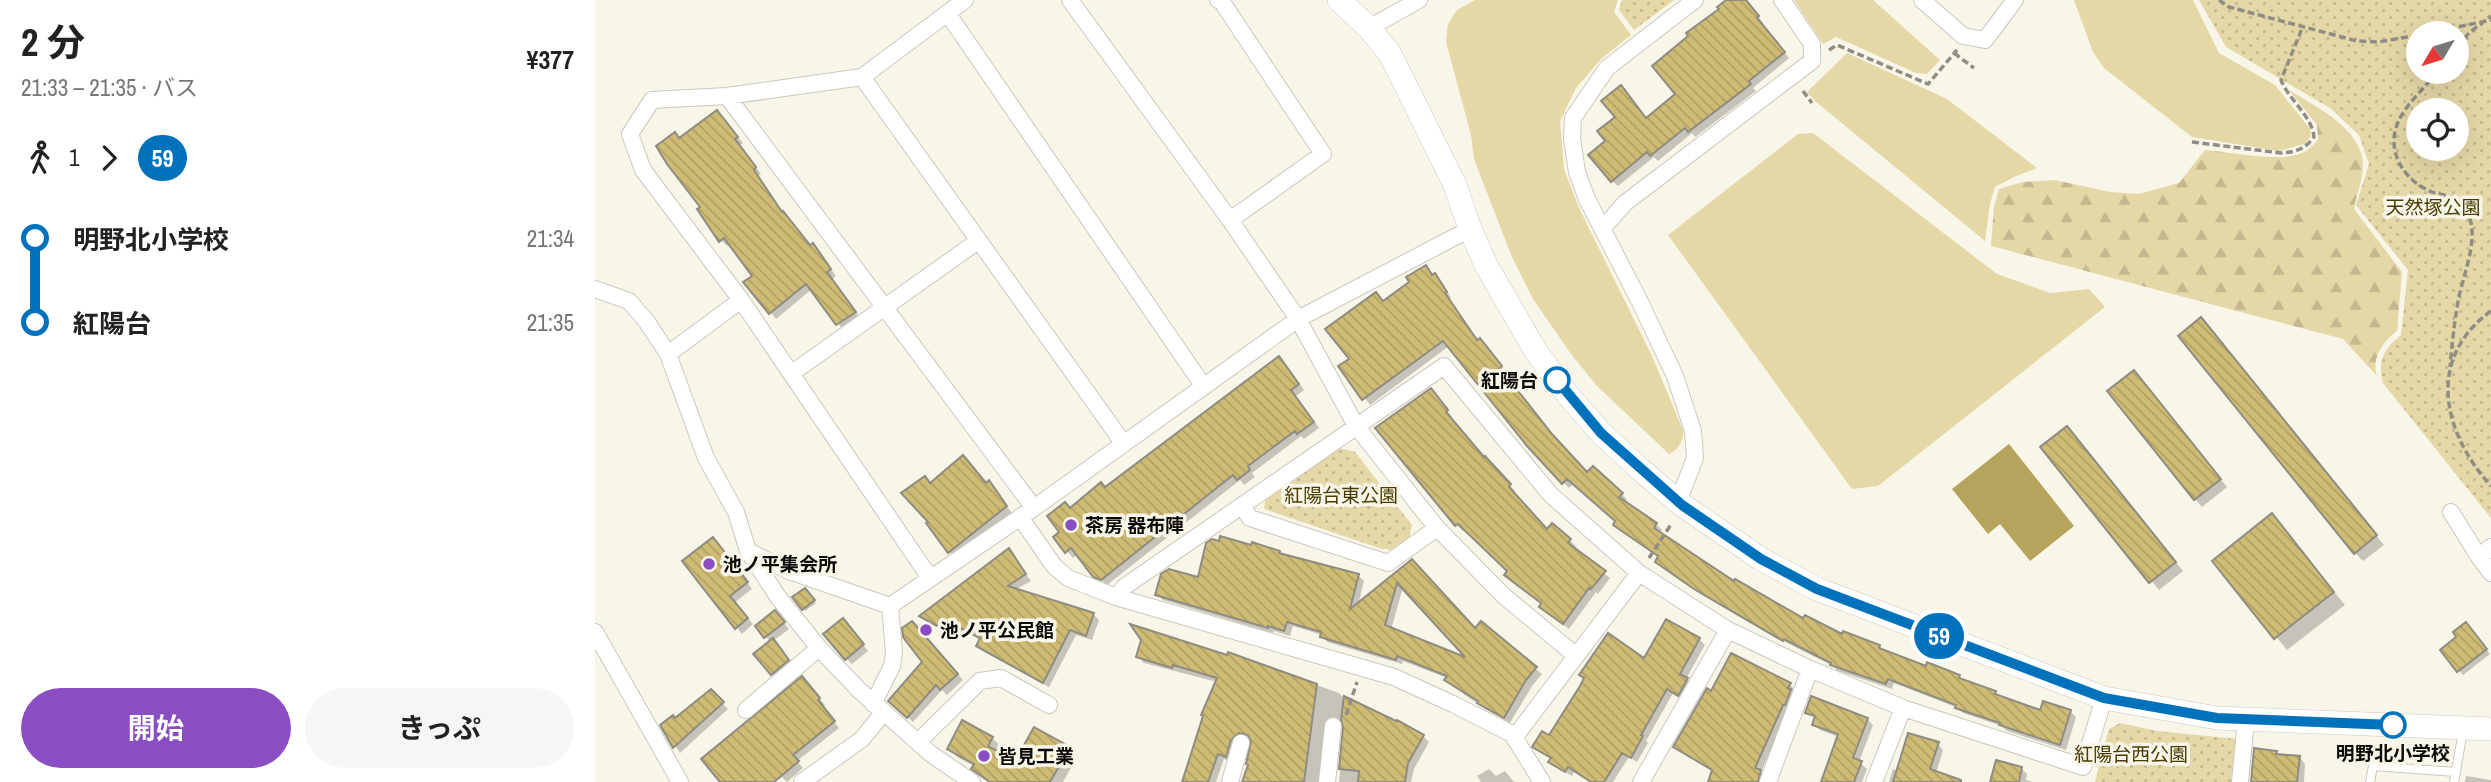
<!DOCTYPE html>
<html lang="ja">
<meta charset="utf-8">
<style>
:root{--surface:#fff;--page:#f6f6f6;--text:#222;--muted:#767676;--accent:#8a4dc2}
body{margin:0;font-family:"Archivo Narrow","Noto Sans JP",sans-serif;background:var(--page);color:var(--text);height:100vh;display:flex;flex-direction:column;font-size:26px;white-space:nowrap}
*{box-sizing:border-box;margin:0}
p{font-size:23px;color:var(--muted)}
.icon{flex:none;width:38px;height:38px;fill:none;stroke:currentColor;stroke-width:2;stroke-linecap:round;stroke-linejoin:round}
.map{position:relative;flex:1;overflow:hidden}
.sheet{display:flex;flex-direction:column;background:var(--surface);width:595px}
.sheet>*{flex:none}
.badge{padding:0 14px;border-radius:23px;font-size:24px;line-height:46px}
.needle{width:46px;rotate:232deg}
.buttons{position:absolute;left:1811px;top:21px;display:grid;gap:14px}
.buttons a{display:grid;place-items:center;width:63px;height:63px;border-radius:50%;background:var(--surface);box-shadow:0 7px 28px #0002;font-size:35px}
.map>.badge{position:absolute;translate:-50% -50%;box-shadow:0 0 0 4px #fff}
.legs{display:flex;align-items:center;gap:10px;height:77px;padding:0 21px;font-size:23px}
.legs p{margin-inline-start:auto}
.overview{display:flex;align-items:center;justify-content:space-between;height:119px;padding:0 21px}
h1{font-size:38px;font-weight:700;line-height:52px}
.primary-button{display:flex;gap:14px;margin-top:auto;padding:14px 21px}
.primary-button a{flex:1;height:80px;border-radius:42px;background:var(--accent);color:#fff;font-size:28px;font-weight:700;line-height:80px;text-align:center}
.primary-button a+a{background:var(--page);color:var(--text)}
ul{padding:0 21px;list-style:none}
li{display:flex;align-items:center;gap:24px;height:84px;font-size:26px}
li i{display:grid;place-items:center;width:10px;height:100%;margin:0 9px;background:currentColor}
li i::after{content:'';width:18px;height:18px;margin:-9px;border:5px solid;border-radius:50%;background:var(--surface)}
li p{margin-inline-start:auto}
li:first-child i{background:linear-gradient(#0000 50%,currentColor 0)}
li:last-child i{background:linear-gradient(currentColor 50%,#0000 0)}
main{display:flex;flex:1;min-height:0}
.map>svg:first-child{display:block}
</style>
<main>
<section class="sheet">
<div class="overview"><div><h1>2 分</h1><p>21:33 – 21:35 · バス</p></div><b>¥377</b></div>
<div class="legs"><svg class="icon" aria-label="walk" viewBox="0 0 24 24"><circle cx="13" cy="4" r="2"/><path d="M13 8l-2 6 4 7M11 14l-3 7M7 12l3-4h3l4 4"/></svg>1<svg class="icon" aria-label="forward" viewBox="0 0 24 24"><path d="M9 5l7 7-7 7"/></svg><b class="badge" style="background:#0072bc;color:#fff">59</b></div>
<ul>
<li><i style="color:#0072bc"></i><b>明野北小学校</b><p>21:34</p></li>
<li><i style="color:#0072bc"></i><b>紅陽台</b><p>21:35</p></li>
</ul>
<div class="primary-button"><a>開始</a><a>きっぷ</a></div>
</section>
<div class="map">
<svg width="1896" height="782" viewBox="0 0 1896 782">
<defs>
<pattern id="forest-firs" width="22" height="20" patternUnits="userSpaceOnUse" patternTransform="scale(1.75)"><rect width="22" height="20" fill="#e5d8a7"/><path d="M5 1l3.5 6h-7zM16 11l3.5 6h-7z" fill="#c3b88e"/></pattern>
<pattern id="park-dots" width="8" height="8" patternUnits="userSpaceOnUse" patternTransform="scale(1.75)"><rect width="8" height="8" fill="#e5d8a7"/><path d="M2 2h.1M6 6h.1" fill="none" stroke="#c3b88e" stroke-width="1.8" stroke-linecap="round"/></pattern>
<pattern id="building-back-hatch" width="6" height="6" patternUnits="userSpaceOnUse" patternTransform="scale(1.75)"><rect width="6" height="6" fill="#cfbc74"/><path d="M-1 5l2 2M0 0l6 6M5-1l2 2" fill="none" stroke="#b1a063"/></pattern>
</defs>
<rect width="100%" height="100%" fill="#f8f5e9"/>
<path fill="#e5d8a7" d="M880 0H1023L1019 12 1036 35 1006 59 981 88 965 121 969 169 984 208 1057 356 1088 430C1089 441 1084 449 1074 454L1002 386 976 354 938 299 917 257 879 159 876 135 851 42 853 24 862 10Z
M1199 0H1278L1345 60 1332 74 1321 73 1241 37 1228 44Z
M1479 0H1598L1624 53 1680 85 1715 129 1716 136 1710 144 1684 151 1597 137 1509 68 1498 52Z
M1252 53 1352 99 1442 168 1421 176 1400 187 1395 204 1390 241 1220 101 1212 92Z
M1218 133 1402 274 1455 293 1494 289 1510 307 1283 486 1257 489 1073 235 1203 134Z"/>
<path fill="url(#forest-firs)" d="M1694 90C1720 106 1769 130 1768 166 1768 180 1761 196 1759 209L1807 272 1802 331C1788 342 1776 357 1782 376L1748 339 1396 246 1399 206 1404 189 1428 182 1460 180 1515 192 1544 194 1584 183 1610 150C1634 152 1678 161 1701 155 1711 153 1717 147 1723 139L1722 125Z"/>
<path fill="url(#park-dots)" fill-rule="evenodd" d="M1027 0H1079L1039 30 1024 10Z
M1604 0H1896V518L1788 383C1782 360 1789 349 1806 335L1813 270 1761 205 1774 164 1764 135 1735 108 1631 47ZM1862 33V72H1824V33ZM1862 110V149H1824V110Z
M745 448 760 452 817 525 814 539 796 550 784 548 669 509 671 496Z
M1525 723 1562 731 1642 739 1636 782H1500L1514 729Z"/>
<path fill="#b6a35c" d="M1414 444 1479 526 1435 561 1405 524 1393 534 1357 489Z"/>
<path fill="#0003" fill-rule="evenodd" d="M1134 0H1150L1168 23 1166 24 1194 58 1158 88 1161 91 1100 137 1097 133 1063 161 1059 157 1023 186 1017 181 1052 119 1083 95 1126 10Z
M127 118 148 143 145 145 166 174 163 176 187 213 215 247 223 251 241 276 237 279 265 318 248 330 217 289 181 319 151 282 159 276 135 244 132 246 126 240 107 207 85 140Z
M831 267 846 281 856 298 854 300 883 341 890 346 912 373 909 375 962 442 992 474 1027 494 1032 500 1030 503 1061 524 1067 530 1065 534 1140 583 1209 621 1284 647 1289 651 1332 668 1364 676 1370 682 1400 692 1407 699 1446 713 1475 711 1481 717 1471 750 1412 731 1407 726 1368 713 1363 708 1299 683 1297 689 1243 671 1238 666 1174 634 1107 595 1068 568 1062 562 1065 557 1026 531 1020 525 1022 522 979 484 974 488 933 445 854 346 775 405 746 367 756 359 789 303 817 282Z
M1606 319 1789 545 1768 561 1760 553Z
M690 364 709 390 701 396 724 428 709 439 706 436 657 473 660 477 649 485 645 480 512 585 499 575 483 554 478 558 460 537 467 532 475 510 510 489Z
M1546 380 1632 487 1607 507 1600 499Z
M841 396 857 417 856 418 889 459 920 491 918 493 952 531 957 525 981 546 978 549 1015 578 1003 594 1001 592 974 629 952 612 948 604 915 571 870 529 868 531 862 525Z
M1480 437 1588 571 1564 590 1448 447Z
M394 483 417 513 360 557 354 551Z
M1677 516 1750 605 1692 650 1620 561Z
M124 545 157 589 139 603 158 624 147 634 90 561Z
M414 551 436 581 420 590 498 614 504 620 497 640 481 635 454 687 389 652 383 646 386 640 368 631 360 636 332 622 327 616Z
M684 552 688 556 763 575 769 581 763 605 817 561 881 630 886 624 947 674 937 686 915 723 890 709 857 686 852 678 808 661 807 664 732 642 727 635 698 626 695 636 679 631 678 633 568 600 562 594ZM808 587 876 662 796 630Z
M210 590 221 603 210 611 199 598Z
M186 619 194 629 178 641 198 667 183 680 177 674 176 642 170 636Z
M254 626 273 651 257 664 251 658Z
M323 629 368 680 352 695 347 690 318 722 295 701 329 662Z
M1875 629 1895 654 1868 675 1847 650Z
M1104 639 1110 645 1091 679 1098 685 1090 700 1078 693 1051 741 1053 743 1042 762 1034 757 1018 782H996L979 772 977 776 961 767 955 761 957 759 940 746 1050 661Z
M634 654 744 693 750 699 828 736 834 742 819 769 816 782H744L750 726 747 721 739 722 727 782H649L655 765 658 741 655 738 644 742 637 762 629 759 621 782H589L622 682 549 663 543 657 633 658Z
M213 684 230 705 227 707 244 728 202 761 208 768 192 782 183 773 172 782H127Z
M1195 685 1201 691 1166 772 1171 778 1170 782H1115L1119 772 1080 747 1117 693Z
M116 691 133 709 85 753 67 725 80 720Z
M1212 712 1272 719 1278 725 1264 762 1272 769 1267 782H1228L1244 737 1225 730 1219 724 1221 719Z
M397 738 406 746 402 753 421 763 473 748 482 757 468 782H393L378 768 379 766 362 757 354 748Z
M1343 744 1348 750 1341 773 1366 782H1294L1298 769 1303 771Z
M1681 752 1685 756 1705 758 1710 764 1709 782H1657Z
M894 769 901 776 910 771 919 782H886L882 776Z
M1427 769 1432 774 1431 780 1438 782H1397Z
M1871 776 1896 780V782H1870Z"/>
<path fill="url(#building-back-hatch)" stroke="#8f8c81" stroke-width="2" fill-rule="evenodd" d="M1131 0H1151L1164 16 1162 18 1190 52 1154 81 1156 84 1093 132 1090 128 1055 156 1052 152 1016 182 993 155 1010 141 1002 131 1020 117 1006 101 1026 85 1051 118 1080 94 1057 66 1093 36 1091 33 1124 9 1122 7Z
M122 110 143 137 140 139 161 167 159 170 187 212 188 211 215 245 218 243 236 269 232 272 261 312 241 325 211 284 174 314 148 282 157 276 129 238 124 242 102 209 105 207 72 164 61 146 80 132 84 138Z
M831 265 837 275 840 273 852 292 850 293 882 340 885 338 907 366 905 368 957 434 992 472 998 466 1028 493 1024 497 1062 523 1059 528 1139 581 1140 579 1208 618 1210 615 1247 634 1248 631 1285 645 1284 648 1331 666 1332 662 1365 675 1364 678 1401 691 1400 694 1445 710 1448 701 1476 710 1465 745 1404 725 1405 723 1360 708 1361 705 1293 679 1291 684 1235 665 1236 663 1189 639 1188 641 1099 589 1060 562 1063 556 1018 525 1020 521 972 479 967 484 932 446 848 341 767 400 743 366 754 359 730 329 781 292 788 301 814 282 811 277Z
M1606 317 1782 535 1759 554 1583 336Z
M684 356 704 384 696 390 719 422 702 434 700 431 653 466 655 470 642 480 638 475 506 580 498 577 476 548 470 553 458 537 464 532 452 516 470 502 475 508 506 482 510 487Z
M1539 370 1626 479 1599 500 1512 391Z
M836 388 853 410 851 412 889 457 890 456 916 484 914 487 952 529 957 523 976 539 973 543 1011 571 996 589 994 588 968 624 944 607 946 603 909 575 912 571 863 524 860 526 780 428Z
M1472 426 1581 562 1554 583 1445 447Z
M368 455 391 483 394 480 412 506 353 553 331 523 333 522 306 493 330 476 335 483Z
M1677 513 1739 592 1679 639 1617 561Z
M625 536 656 545 657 542 685 551 684 553 764 574 755 609 817 559 880 628 886 621 942 667 931 680 909 718 882 703 883 701 849 680 852 676 802 656 801 660 725 637 726 632 692 622 689 631 673 626V628L560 595 566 574 574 569 603 577 611 543 617 539 624 541ZM802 583 870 657 790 625Z
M118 537 153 582 135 596 153 618 140 629 87 561Z
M414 548 431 574 413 586 499 613 491 636 475 630 448 683 381 646 385 638 361 626 353 632 324 616Z
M210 588 220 600 207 610 197 597Z
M180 610 190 622 169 638 160 626Z
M248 618 269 644 250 660 228 634Z
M1071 619 1105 638 1085 674 1093 678 1083 696 1072 689 1046 735 1048 736 1036 758 1027 753 1009 782H996L973 767 970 772 953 762 956 758 937 747 947 731 954 735 985 686 989 678 984 675 1013 633 1049 658Z
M317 621 363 674 345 690 341 685 312 718 293 701 327 662 308 637 307 628Z
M1871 622 1892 649 1862 672 1845 650 1861 637 1858 632Z
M535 624 632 655 633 652 722 684 709 782H647L653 765 651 764 656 741 653 735 644 733 636 740 631 757 623 754 613 782H587L608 716 606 715 622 678 578 665 577 668 541 657 546 640Z
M178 638 194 660 176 675 158 654Z
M1136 653 1196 683 1193 688 1196 689 1190 705H1188L1160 768 1166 770 1163 782H1113L1117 770 1078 747 1112 688 1116 691Z
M207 676 225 698 223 700 240 721 198 755 204 761 179 782H125L106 759Z
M116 689 129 702 78 748 65 725 78 715 80 718Z
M749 696 801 721 802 720 829 735 813 763 810 782H763L764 771 744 769 748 727 746 720Z
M1216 696 1273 718 1258 758 1267 761 1259 782H1226L1243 734 1217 725 1220 716 1210 713Z
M367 720 398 737 393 746 420 761 439 727 475 747 455 782H395L376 769 379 764 352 749Z
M1313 733 1344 742 1335 769 1366 780V782H1298Z
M1659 748 1682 751 1681 754 1705 756 1702 782H1656Z
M1401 760 1427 767 1424 782H1395Z"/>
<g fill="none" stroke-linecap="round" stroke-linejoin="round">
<g stroke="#cbc9bd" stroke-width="10">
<path id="lane" d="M1775 782 1778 766 1861 772
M1859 782 1868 731"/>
</g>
<g stroke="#cbc9bd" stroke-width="18">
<path id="street" d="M475 0 635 220 703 319 761 426 842 528 909 596 980 655
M623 0 627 2 728 154 635 220
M1327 0 1368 36 1390 40 1420 0
M353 14 609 387
M774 28 824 0
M267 77 529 444
M132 96 439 508
M1008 228 1030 203 1217 61V44L1187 0
M0 289 34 301 52 322 73 354 111 458 141 512 153 551 183 597 224 648 264 690 336 754 377 782
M73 354 146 300
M197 373 383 241
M1083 502 1100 458 1098 431 1080 376 1045 302 992 199 982 172 977 138 978 118 1012 68 1100 0
M647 506 655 518 793 563 842 528
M1856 512 1884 557
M425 517 459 566 473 578 521 597
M1896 547 1884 557 1896 573
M153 551 194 571 295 606 439 508 703 319 875 229
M335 578 146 300 48 170 35 134 57 100 132 96 267 77 370 0
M0 632 85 782
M278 704 297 666 299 652 295 606
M151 710 224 648
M919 738 1044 573
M323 742 385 681 406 678 454 705
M207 782 267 739 288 713
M635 782 646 743
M732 782 738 726
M947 782 917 734 860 705 799 677 521 597 529 587 849 366 956 495 1044 573 1133 630 1215 669 1308 708 1488 767 1509 698
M1046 782 1133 630
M1173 782 1215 669
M1279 782 1308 708
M1645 782 1651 720"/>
</g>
<g stroke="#cbc9bd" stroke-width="24">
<path id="secondary" d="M744 0 774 28 795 54 860 185 875 229 891 265 940 350 973 395 1006 433 1046 470 1087 505 1166 559 1222 589 1509 698 1622 718 1896 729"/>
</g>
<path stroke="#8f8d85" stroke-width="3.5" stroke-dasharray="7 3.5" stroke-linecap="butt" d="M1624 0 1634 7 1762 41 1783 42 1824 35
M1833 33 1896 20
M1862 46 1875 32 1896 16
M1234 50 1242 45 1333 84 1362 50
M1359 53 1379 68
M1842 72C1831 87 1814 101 1805 118 1789 148 1807 180 1837 192 1845 195 1855 195 1862 200 1870 205 1874 214 1876 223 1881 248 1867 278 1863 302 1859 324 1857 345 1855 367
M1208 91 1217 103
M1597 142 1686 153C1701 152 1710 149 1719 137 1717 116 1694 100 1686 80L1708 26
M1896 311C1830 359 1848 433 1896 486
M1054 558 1077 523
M751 715 762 682"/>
<use href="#lane" stroke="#fff" stroke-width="8"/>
<use href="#street" stroke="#fff" stroke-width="16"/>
<use href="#secondary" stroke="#fff" stroke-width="23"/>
</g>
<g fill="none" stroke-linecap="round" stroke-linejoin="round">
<g stroke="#fff" stroke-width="16">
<path id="line-1" d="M962 380 1006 433 1087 505 1166 559 1222 589 1509 698 1622 718 1798 725"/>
</g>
<use href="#line-1" stroke="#0072bc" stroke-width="10"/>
</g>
<g fill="#fff" stroke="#0072bc" stroke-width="3.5">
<circle cx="962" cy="380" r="12"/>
<circle cx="1798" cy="725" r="12"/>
</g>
<g fill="#8a4dc2" stroke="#f8f5e9" stroke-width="2.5">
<circle cx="476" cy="525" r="7"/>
<circle cx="114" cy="564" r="7"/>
<circle cx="331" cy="630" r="7"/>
<circle cx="389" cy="756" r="7"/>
</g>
<g text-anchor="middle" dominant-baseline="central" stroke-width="7" stroke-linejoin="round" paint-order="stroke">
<g font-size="19" fill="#493c00" stroke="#f8f5e9">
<text x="1838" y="207">天然塚公園</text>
<text x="746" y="495">紅陽台東公園</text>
<text x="1536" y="754">紅陽台西公園</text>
</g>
<g font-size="19" font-weight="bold" fill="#0c0b08" stroke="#f8f5e9" text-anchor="end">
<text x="943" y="380">紅陽台</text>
<text x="1798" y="753" text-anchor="middle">明野北小学校</text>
</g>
<g font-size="19" font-weight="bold" fill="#0c0b08" stroke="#f8f5e9" text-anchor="start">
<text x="490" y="525">茶房 器布陣</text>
<text x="128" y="564">池ノ平集会所</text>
<text x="345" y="630">池ノ平公民館</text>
<text x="403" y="756">皆見工業</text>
</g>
</g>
</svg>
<div class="buttons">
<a><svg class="needle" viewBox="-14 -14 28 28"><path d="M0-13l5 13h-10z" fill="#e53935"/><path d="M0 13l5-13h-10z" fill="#767676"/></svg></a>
<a><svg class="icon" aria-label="locate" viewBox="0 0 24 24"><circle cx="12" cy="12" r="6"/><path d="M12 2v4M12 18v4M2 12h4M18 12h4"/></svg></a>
</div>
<b class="badge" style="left:1344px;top:636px;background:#0072bc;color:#fff">59</b>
</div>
</main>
